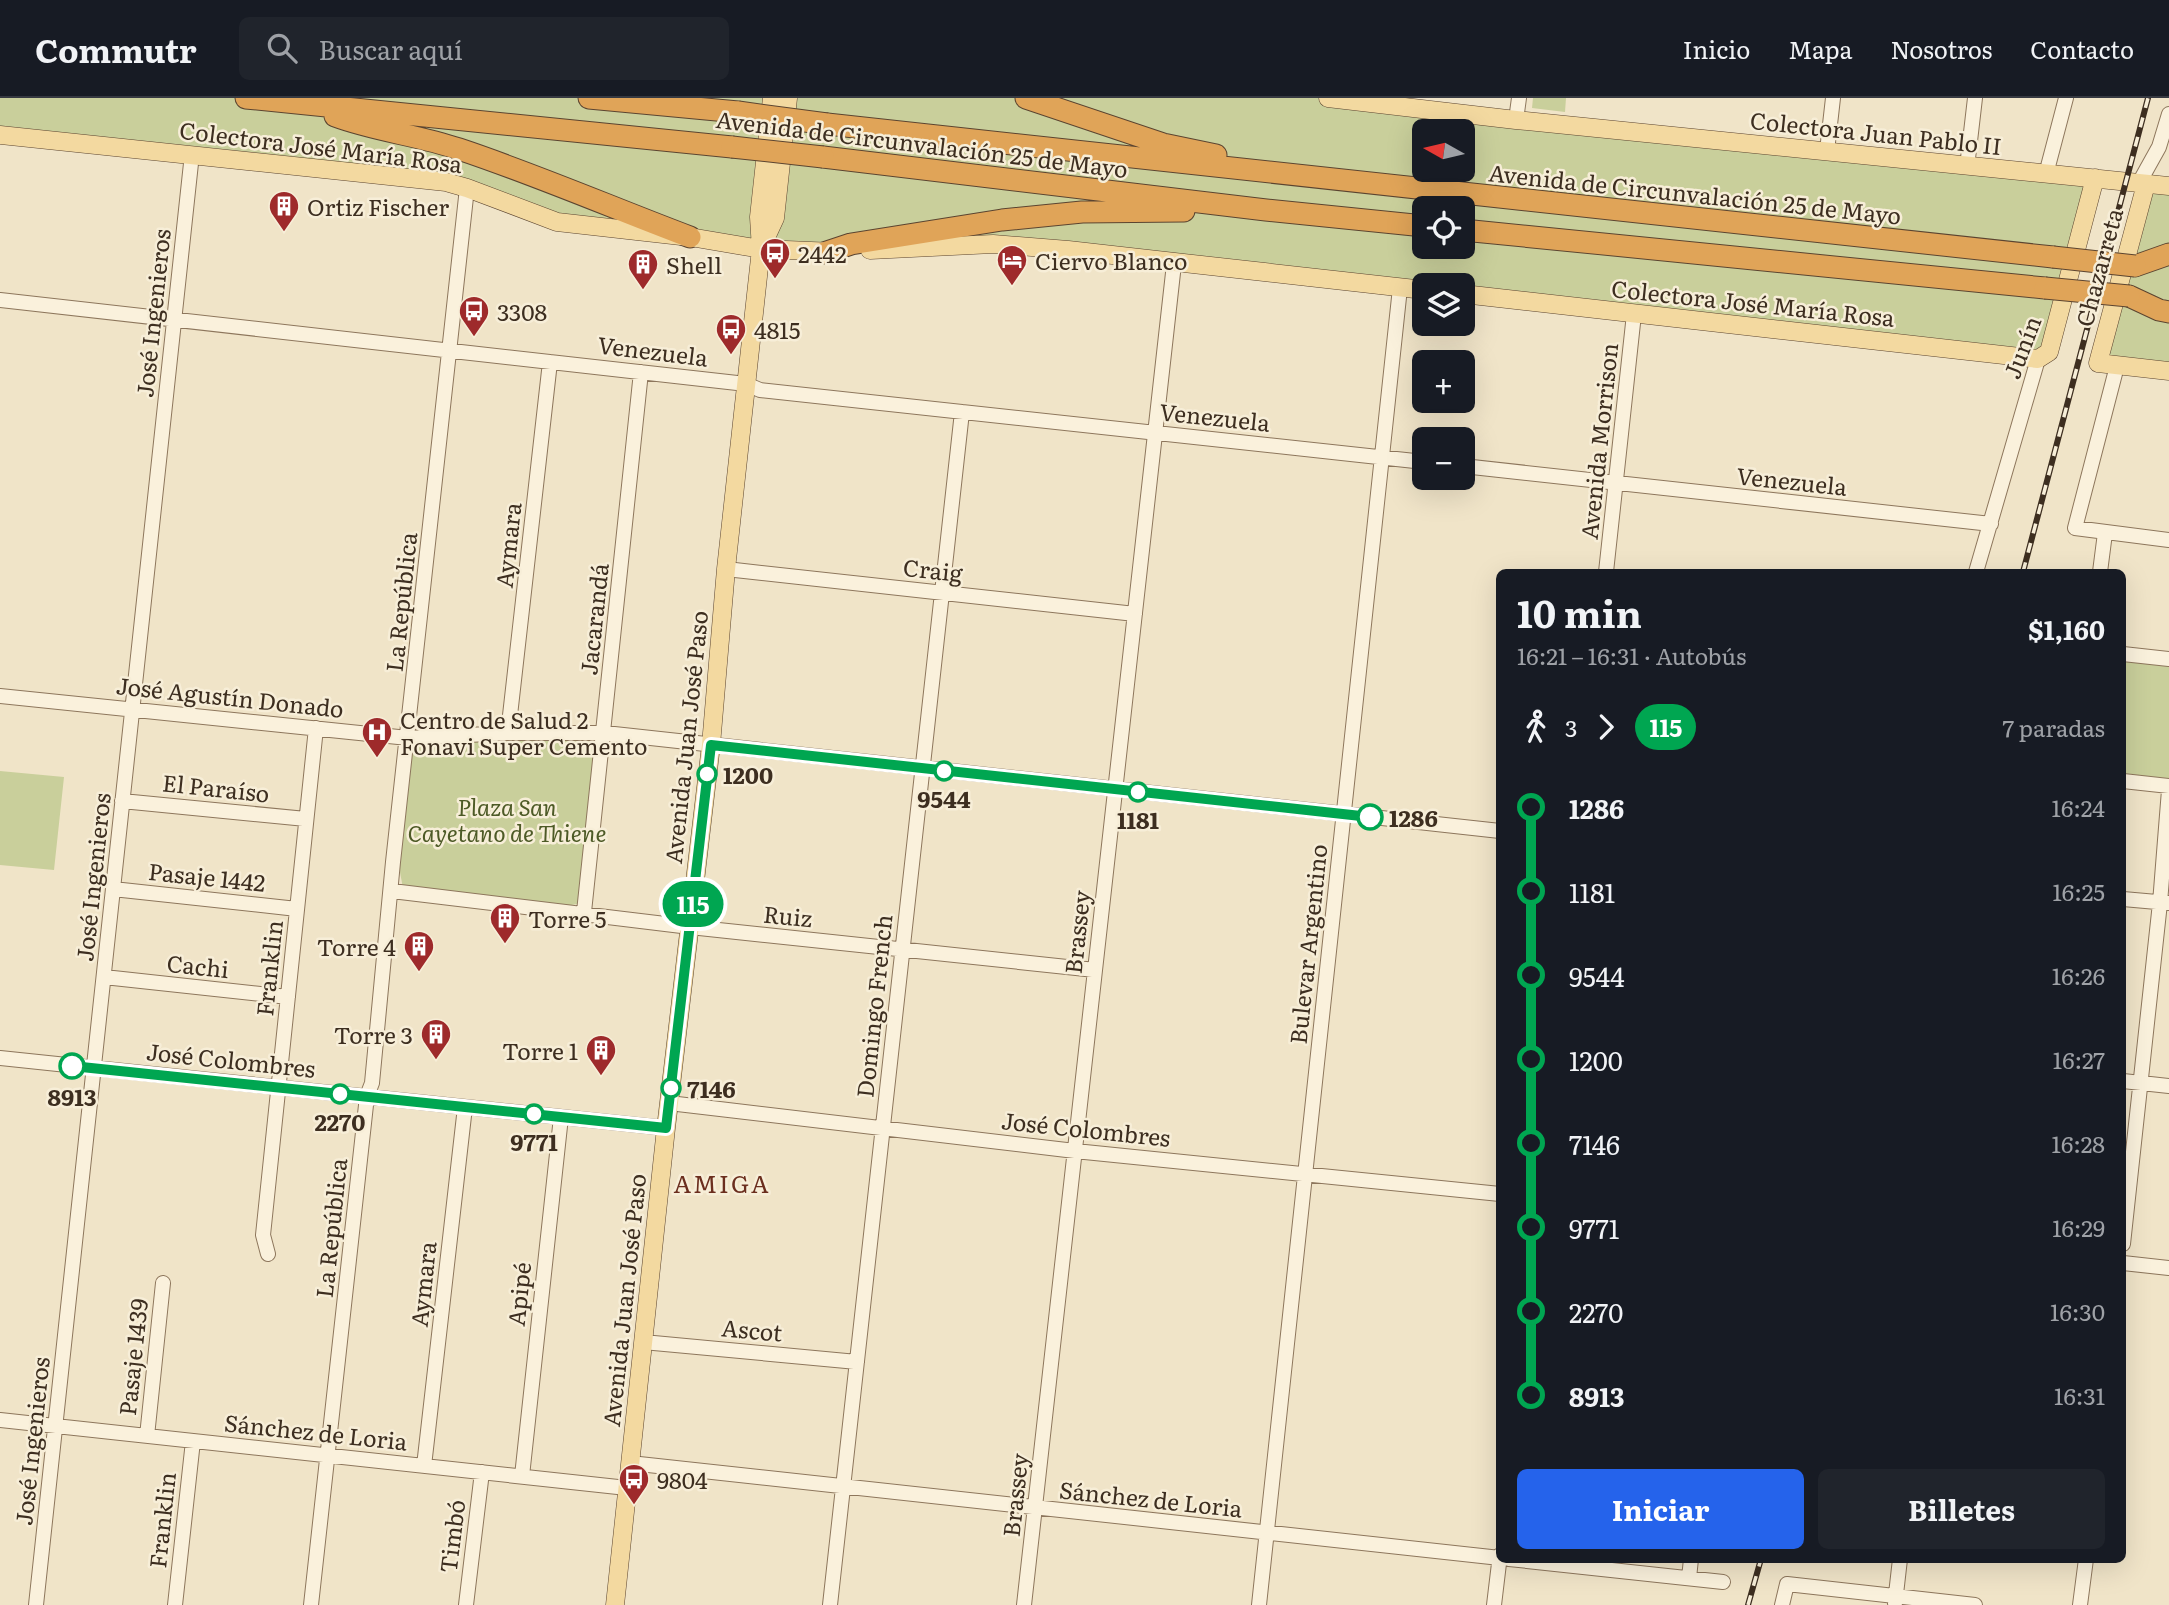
<!DOCTYPE html>
<html lang="es">
<meta charset="utf-8">
<style>
:root{--surface:#171b24;--page:#20242c;--text:#f1f3f6;--muted:#9ea1a6;--line:#363941;--accent:#2563eb}
body{margin:0;font-family:Literata,serif;background:var(--page);color:var(--text);height:100vh;display:flex;flex-direction:column;font-size:26px;white-space:nowrap}
*{box-sizing:border-box;margin:0}
p{font-size:23px;color:var(--muted)}
.icon{flex:none;width:38px;height:38px;fill:none;stroke:currentColor;stroke-width:2;stroke-linecap:round;stroke-linejoin:round}
.map{position:relative;flex:1;overflow:hidden}
.details{position:absolute;left:1496px;top:471px;width:630px;height:994px;display:flex;flex-direction:column;background:var(--surface);border-radius:10px;box-shadow:0 7px 28px #0002}
.details>*{flex:none}
.badge{padding:0 14px;border-radius:23px;font-size:24px;line-height:46px}
.needle{width:46px;rotate:278deg}
.controls{position:absolute;left:1412px;top:21px;display:grid;gap:14px}
.controls a{display:grid;place-items:center;width:63px;height:63px;border-radius:10px;background:var(--surface);box-shadow:0 7px 28px #0002;font-size:35px}
.map>.badge{position:absolute;translate:-50% -50%;box-shadow:0 0 0 4px #fff}
.legs{display:flex;align-items:center;gap:10px;height:77px;padding:0 21px;font-size:23px}
.legs p{margin-inline-start:auto}
.overview{display:flex;align-items:center;justify-content:space-between;height:119px;padding:0 21px}
h1{font-size:38px;font-weight:700;line-height:52px}
.action{display:flex;gap:14px;margin-top:auto;padding:14px 21px}
.action a{flex:1;height:80px;border-radius:10px;background:var(--accent);color:#fff;font-size:28px;font-weight:700;line-height:80px;text-align:center}
.action a+a{background:var(--page);color:var(--text)}
ul{padding:0 21px;list-style:none}
li{display:flex;align-items:center;gap:24px;height:84px;font-size:26px}
li i{display:grid;place-items:center;width:10px;height:100%;margin:0 9px;background:currentColor}
li i::after{content:'';width:18px;height:18px;margin:-9px;border:5px solid;border-radius:50%;background:var(--surface)}
li p{margin-inline-start:auto}
li:first-child i{background:linear-gradient(#0000 50%,currentColor 0)}
li:last-child i{background:linear-gradient(currentColor 50%,#0000 0)}
header{display:flex;align-items:center;gap:42px;box-sizing:border-box;height:98px;padding:0 35px;background:var(--surface);border-bottom:2px solid var(--line)}
header strong{font-size:33px}
nav{display:flex;gap:38px;margin-inline-start:auto;font-size:24px}
.search{width:490px;height:63px;background:var(--page);display:flex;align-items:center;gap:18px;box-sizing:border-box;padding:0 24px;border-radius:10px;color:var(--muted);font-size:26px}
.map>svg:first-child{display:block}
</style>
<header>
<strong>Commutr</strong>
<div class="search"><svg class="icon" aria-label="search" viewBox="0 0 24 24"><circle cx="10" cy="10" r="6"/><path d="M15 15l6 6"/></svg>Buscar aquí</div>
<nav><a>Inicio</a><a>Mapa</a><a>Nosotros</a><a>Contacto</a></nav>
</header>
<div class="map">
<svg width="2169" height="1507" viewBox="0 0 2169 1507">
<rect width="100%" height="100%" fill="#f0e4c8"/>
<path fill="#c9cf9b" fill-rule="evenodd" d="M0 0H1328L2095 80 2049 254 1463 196V187H1424L1068 152 824 155 557 124 467 90 0 37ZM1424 33H1463V72H1424ZM1424 110H1463V149H1424Z
M1533 0H1566L1565 14 1532 10Z
M2146 86 2169 88V273L2098 265Z
M2123 556 2169 561V688L2123 683Z
M507 641 590 642 598 658 583 796 577 806 566 808 403 790 397 759 411 651 416 644Z
M0 673 64 679 54 772 0 767Z"/>
<g fill="none" stroke-linecap="round" stroke-linejoin="round">
<g stroke="#8d765c" stroke-width="16">
<path id="minor" d="M1516 22 1519 0
M1827 53 1833 0
M1967 69 1975 0
M2046 76 2066 0
M2139 85 2159 49 2169 16
M0 202 746 286 760 292 1424 364
M2117 268 2075 430 2169 442
M1463 368 1991 426
M726 471 1135 516
M1606 474 1634 216
M1976 474 2038 261
M2100 474 2105 435
M2123 556 2169 561
M0 598 408 640 508 635H605L1500 733
M508 635 550 264
M2123 683 2169 688
M122 703 306 721
M113 791 297 811
M392 793 690 829 1095 872
M2123 801 2168 805
M584 814 641 274
M104 879 288 899
M0 960 666 1030
M2123 983 2169 988
M669 1005 1075 1053 1500 1096
M2123 1146 2160 805 2169 692
M268 1156 263 1137 316 630
M2123 1165 2169 1170
M643 1244 857 1264
M0 1322 627 1390
M147 1338 163 1185
M630 1365 1500 1460
M424 1368 465 1009
M522 1378 561 1019
M1509 1461 1723 1484
M1689 1480 1691 1461
M1895 1505 1900 1461
M36 1507 192 56
M175 1507 193 1343
M311 1507 367 998 372 985 393 764 467 90
M466 1507 482 1374
M830 1507 962 314
M1024 1507 1174 166
M1259 1507 1400 190
M1494 1507 1500 1457
M1782 1507 1787 1486 1975 1507
M2080 1507 2086 1461"/>
</g>
<g stroke="#5b4430" stroke-width="19">
<path id="major" d="M1328 0 1516 22 2169 88
M0 37 446 84 467 90 557 124 690 139 761 151 835 154
M2146 86 2098 265 2169 273
M762 148 775 120 788 0
M870 152 993 146 1068 152 1424 192
M1463 196 2038 261 2049 254 2095 80
M615 1507 666 1030 711 647 726 471 761 151 759 119 772 0"/>
</g>
<g stroke="#5b4430" stroke-width="23">
<path id="highway" d="M246 0 732 49
M589 0 738 14
M1026 0 1163 46 1216 57
M335 18C375 33 418 37 459 51 537 77 613 110 690 139
M827 26 2053 159
M823 59 1266 112 1424 128
M1463 132 2045 190
M824 155 851 146 1002 122 1082 114 1184 113
M2135 168 2169 156
M2129 198 2159 212 2169 214"/>
</g>
<use href="#minor" stroke="#faf1dc" stroke-width="14"/>
<use href="#major" stroke="#f3d9a0" stroke-width="18"/>
<use href="#highway" stroke="#e0a458" stroke-width="21"/>
<g stroke="#3d2e20" stroke-width="6">
<path id="rail" d="M2023 474 2148 0
M1748 1507 1761 1461"/>
</g>
<use href="#rail" stroke="#f7eed8" stroke-width="3.5" stroke-dasharray="10" stroke-linecap="butt"/>
<g stroke="#5b4430" stroke-width="23" stroke-linecap="butt">
<path id="highway-bridge" d="M738 14 827 26
M732 49 823 59
M2053 159 2135 168
M2045 190 2129 198"/>
</g>
<use href="#highway-bridge" stroke="#e0a458" stroke-width="21"/>
</g>
<g fill="none" stroke-linecap="round" stroke-linejoin="round">
<g stroke="#fff" stroke-width="16">
<path id="line-1" d="M72 968 666 1030 711 647 1370 719"/>
</g>
<use href="#line-1" stroke="#00a651" stroke-width="10"/>
</g>
<defs>
<g id="building-pin" transform="scale(1.575)"><path d="M0 17L-7.5 6A9.5 9.5 0 1 1 7.5 6Z" fill="#9e2a2b" stroke="#f7eed8"/><path d="M-4-6H4V6H1V3H-1V6H-4ZM-2.5-4.3h1.7v1.8h-1.7ZM.8-4.3h1.7v1.8H.8ZM-2.5-1h1.7V.8h-1.7ZM.8-1h1.7V.8H.8Z" fill="#fff"/></g>
<g id="bus-pin" transform="scale(1.575)"><path d="M0 17L-7.5 6A9.5 9.5 0 1 1 7.5 6Z" fill="#9e2a2b" stroke="#f7eed8"/><path d="M-5-6H5V4H4V6H2V4H-2V6H-4V4H-5ZM-3.5-4V0h7V-4ZM-3.5 1.2v1.5H-2V1.2ZM2 1.2v1.5H3.5V1.2Z" fill="#fff"/></g>
<g id="hotel-pin" transform="scale(1.575)"><path d="M0 17L-7.5 6A9.5 9.5 0 1 1 7.5 6Z" fill="#9e2a2b" stroke="#f7eed8"/><path d="M-6-4.5h1.5V1H6V5H4.5V3h-9V5H-6ZM-4 0a1.8 1.8 0 1 1 3.6 0ZM.5 0V-2.5h3Q6-2.5 6 0Z" fill="#fff"/></g>
<g id="hospital-pin" transform="scale(1.575)"><path d="M0 17L-7.5 6A9.5 9.5 0 1 1 7.5 6Z" fill="#9e2a2b" stroke="#f7eed8"/><path d="M-5-5h3v3.5h4V-5h3V5h-3V1.5h-4V5h-3Z" fill="#fff"/></g>
</defs>
<g fill-rule="evenodd">
<use href="#building-pin" x="284" y="108"/>
<use href="#bus-pin" x="775" y="155"/>
<use href="#hotel-pin" x="1012" y="162"/>
<use href="#building-pin" x="643" y="166"/>
<use href="#bus-pin" x="474" y="213"/>
<use href="#bus-pin" x="731" y="231"/>
<use href="#hospital-pin" x="377" y="634"/>
<use href="#building-pin" x="505" y="820"/>
<use href="#building-pin" x="419" y="848"/>
<use href="#building-pin" x="436" y="936"/>
<use href="#building-pin" x="601" y="952"/>
<use href="#bus-pin" x="634" y="1381"/>
</g>
<g fill="#fff" stroke="#00a651" stroke-width="3.5">
<circle cx="944" cy="673" r="9"/>
<circle cx="707" cy="676" r="9"/>
<circle cx="1138" cy="694" r="9"/>
<circle cx="1370" cy="719" r="12"/>
<circle cx="72" cy="968" r="12"/>
<circle cx="671" cy="990" r="9"/>
<circle cx="340" cy="996" r="9"/>
<circle cx="534" cy="1016" r="9"/>
</g>
<g text-anchor="middle" dominant-baseline="central" stroke-width="5" stroke-linejoin="round" paint-order="stroke">
<g font-size="23" fill="#3d2e20" stroke="#f7eed8">
<text transform="translate(1876 34) rotate(6)">Colectora Juan Pablo II</text>
<text transform="translate(922 45) rotate(7)">Avenida de Circunvalación 25 de Mayo</text>
<text transform="translate(321 48) rotate(7)">Colectora José María Rosa</text>
<text transform="translate(1695 95) rotate(6)">Avenida de Circunvalación 25 de Mayo</text>
<text transform="translate(2098 169) rotate(-75)">Chazarreta</text>
<text transform="translate(1753 204) rotate(6)">Colectora José María Rosa</text>
<text transform="translate(152 215) rotate(-84)">José Ingenieros</text>
<text transform="translate(2021 249) rotate(-69)">Junín</text>
<text transform="translate(653 252) rotate(7)">Venezuela</text>
<text transform="translate(1215 318) rotate(6)">Venezuela</text>
<text transform="translate(1598 343) rotate(-84)">Avenida Morrison</text>
<text transform="translate(1792 382) rotate(6)">Venezuela</text>
<text transform="translate(507 447) rotate(-84)">Aymara</text>
<text transform="translate(933 471) rotate(6)">Craig</text>
<text transform="translate(400 504) rotate(-84)">La República</text>
<text transform="translate(593 521) rotate(-84)">Jacarandá</text>
<text transform="translate(230 598) rotate(6)">José Agustín Donado</text>
<text transform="translate(685 639) rotate(-84)">Avenida Juan José Paso</text>
<text transform="translate(216 689) rotate(6)">El Paraíso</text>
<text transform="translate(207 778) rotate(6)">Pasaje 1442</text>
<text transform="translate(92 779) rotate(-84)">José Ingenieros</text>
<text transform="translate(788 817) rotate(6)">Ruiz</text>
<text transform="translate(1076 834) rotate(-84)">Brassey</text>
<text transform="translate(1307 846) rotate(-84)">Bulevar Argentino</text>
<text transform="translate(198 867) rotate(6)">Cachi</text>
<text transform="translate(268 870) rotate(-84)">Franklin</text>
<text transform="translate(873 908) rotate(-84)">Domingo French</text>
<text transform="translate(231 961) rotate(6)">José Colombres</text>
<text transform="translate(1086 1030) rotate(6)">José Colombres</text>
<text transform="translate(330 1130) rotate(-84)">La República</text>
<text transform="translate(422 1186) rotate(-84)">Aymara</text>
<text transform="translate(518 1196) rotate(-84)">Apipé</text>
<text transform="translate(623 1202) rotate(-84)">Avenida Juan José Paso</text>
<text transform="translate(752 1231) rotate(5)">Ascot</text>
<text transform="translate(132 1259) rotate(-84)">Pasaje 1439</text>
<text transform="translate(316 1333) rotate(6)">Sánchez de Loria</text>
<text transform="translate(31 1343) rotate(-84)">José Ingenieros</text>
<text transform="translate(1014 1397) rotate(-84)">Brassey</text>
<text transform="translate(1151 1400) rotate(6)">Sánchez de Loria</text>
<text transform="translate(161 1422) rotate(-84)">Franklin</text>
<text transform="translate(451 1438) rotate(-83)">Timbó</text>
</g>
<g font-size="23" fill="#3d2e20" stroke="#f7eed8" text-anchor="start">
<text x="307" y="108">Ortiz Fischer</text>
<text x="798" y="155">2442</text>
<text x="1035" y="162">Ciervo Blanco</text>
<text x="666" y="166">Shell</text>
<text x="497" y="213">3308</text>
<text x="754" y="231">4815</text>
<text x="400" y="621">Centro de Salud 2<tspan x="400" dy="26">Fonavi Super Cemento</tspan></text>
<text x="528" y="820">Torre 5</text>
<text x="396" y="848" text-anchor="end">Torre 4</text>
<text x="413" y="936" text-anchor="end">Torre 3</text>
<text x="578" y="952" text-anchor="end">Torre 1</text>
<text x="657" y="1381">9804</text>
</g>
<g font-size="23" font-weight="bold" fill="#3d2e20" stroke="#f7eed8">
<text x="723" y="676" text-anchor="start">1200</text>
<text x="944" y="700">9544</text>
<text x="1389" y="719" text-anchor="start">1286</text>
<text x="1138" y="721">1181</text>
<text x="687" y="990" text-anchor="start">7146</text>
<text x="72" y="998">8913</text>
<text x="340" y="1023">2270</text>
<text x="534" y="1043">9771</text>
</g>
<g font-size="23" font-style="italic" fill="#4d5a26" stroke="#f7eed8">
<text x="507" y="708">Plaza San<tspan x="507" dy="26">Cayetano de Thiene</tspan></text>
</g>
<g font-size="24" letter-spacing="2" fill="#6b2e1e" stroke="#f7eed8">
<text x="722" y="1084">AMIGA</text>
</g>
</g>
</svg>
<div class="controls">
<a><svg class="needle" viewBox="-14 -14 28 28"><path d="M0-13l5 13h-10z" fill="#e53935"/><path d="M0 13l5-13h-10z" fill="#9ea1a6"/></svg></a>
<a><svg class="icon" aria-label="locate" viewBox="0 0 24 24"><circle cx="12" cy="12" r="6"/><path d="M12 2v4M12 18v4M2 12h4M18 12h4"/></svg></a>
<a><svg class="icon" aria-label="layers" viewBox="0 0 24 24"><path d="M12 4l9 5-9 5-9-5zM3 14l9 5 9-5"/></svg></a>
<a>+</a>
<a>−</a>
</div>
<b class="badge" style="left:693px;top:806px;background:#00a651;color:#fff">115</b>
<section class="details">
<div class="overview"><div><h1>10 min</h1><p>16:21 – 16:31 · Autobús</p></div><b>$1,160</b></div>
<div class="legs"><svg class="icon" aria-label="walk" viewBox="0 0 24 24"><circle cx="13" cy="4" r="2"/><path d="M13 8l-2 6 4 7M11 14l-3 7M7 12l3-4h3l4 4"/></svg>3<svg class="icon" aria-label="forward" viewBox="0 0 24 24"><path d="M9 5l7 7-7 7"/></svg><b class="badge" style="background:#00a651;color:#fff">115</b><p>7 paradas</p></div>
<ul>
<li><i style="color:#00a651"></i><b>1286</b><p>16:24</p></li>
<li><i style="color:#00a651"></i><span>1181</span><p>16:25</p></li>
<li><i style="color:#00a651"></i><span>9544</span><p>16:26</p></li>
<li><i style="color:#00a651"></i><span>1200</span><p>16:27</p></li>
<li><i style="color:#00a651"></i><span>7146</span><p>16:28</p></li>
<li><i style="color:#00a651"></i><span>9771</span><p>16:29</p></li>
<li><i style="color:#00a651"></i><span>2270</span><p>16:30</p></li>
<li><i style="color:#00a651"></i><b>8913</b><p>16:31</p></li>
</ul>
<div class="action"><a>Iniciar</a><a>Billetes</a></div>
</section>
</div>
